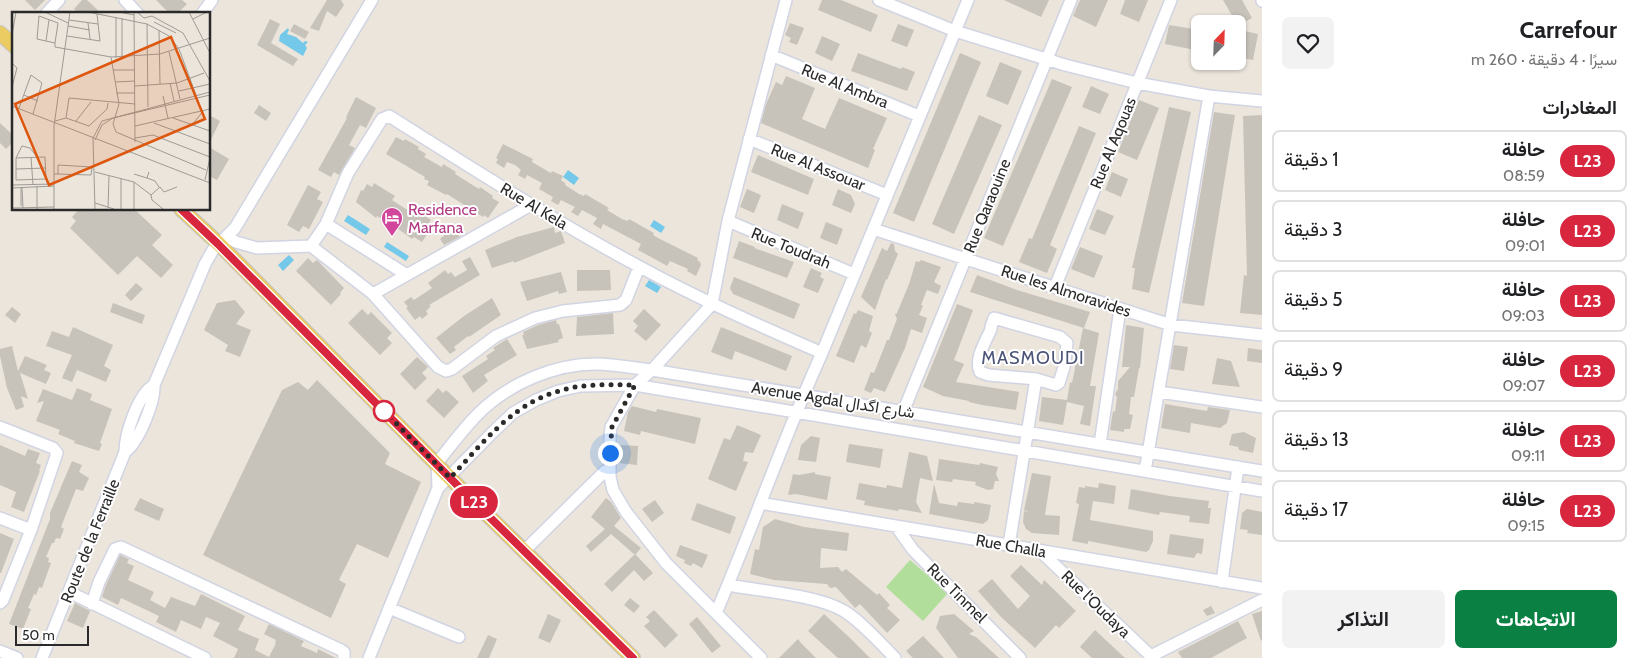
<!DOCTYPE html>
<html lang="ar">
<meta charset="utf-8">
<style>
:root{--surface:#fff;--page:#f2f2f2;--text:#202124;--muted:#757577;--line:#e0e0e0;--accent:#0b8043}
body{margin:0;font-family:Cabin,Vazirmatn,sans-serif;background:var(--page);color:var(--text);direction:rtl;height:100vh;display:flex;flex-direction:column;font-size:19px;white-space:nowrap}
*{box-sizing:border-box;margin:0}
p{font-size:16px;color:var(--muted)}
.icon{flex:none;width:28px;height:28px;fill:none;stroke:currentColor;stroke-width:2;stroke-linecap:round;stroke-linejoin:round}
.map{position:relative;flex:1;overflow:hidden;direction:ltr}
.side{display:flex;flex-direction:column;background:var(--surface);width:375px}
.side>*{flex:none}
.badge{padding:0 10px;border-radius:16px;font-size:18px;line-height:32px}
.needle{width:32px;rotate:23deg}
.fabs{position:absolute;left:1191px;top:15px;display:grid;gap:10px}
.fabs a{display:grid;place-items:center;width:55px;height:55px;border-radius:8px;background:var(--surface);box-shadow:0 1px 4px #0004;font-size:25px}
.scale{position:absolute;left:15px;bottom:12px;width:74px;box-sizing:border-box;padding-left:5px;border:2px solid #2a2a2a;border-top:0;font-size:14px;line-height:18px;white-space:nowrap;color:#2a2a2a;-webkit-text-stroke:4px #fff;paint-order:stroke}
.you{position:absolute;width:25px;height:25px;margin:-12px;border:4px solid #fff;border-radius:50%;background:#1a73e8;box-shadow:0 0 0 8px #1a73e833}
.map>.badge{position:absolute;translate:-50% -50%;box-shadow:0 0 0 2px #fff}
h2{padding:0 20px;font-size:19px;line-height:45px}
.round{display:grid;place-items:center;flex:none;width:52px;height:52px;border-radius:8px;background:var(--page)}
.headline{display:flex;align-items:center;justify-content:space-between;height:85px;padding:0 20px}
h1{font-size:24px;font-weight:700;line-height:38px}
.button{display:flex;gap:10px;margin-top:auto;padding:10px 20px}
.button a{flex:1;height:58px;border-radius:8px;background:var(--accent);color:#fff;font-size:20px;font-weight:700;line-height:58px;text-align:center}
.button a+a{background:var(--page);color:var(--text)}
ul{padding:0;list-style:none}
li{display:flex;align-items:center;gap:15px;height:62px;margin:0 10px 8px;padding:0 10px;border:2px solid var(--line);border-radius:8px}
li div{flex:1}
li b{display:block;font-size:19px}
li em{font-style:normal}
li .badge{min-width:55px;font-weight:700;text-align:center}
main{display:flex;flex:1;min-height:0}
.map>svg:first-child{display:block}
</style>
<main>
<section class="side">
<div class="headline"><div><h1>Carrefour</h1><p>سيرًا · 4 دقيقة · 260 m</p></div><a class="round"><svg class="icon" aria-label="heart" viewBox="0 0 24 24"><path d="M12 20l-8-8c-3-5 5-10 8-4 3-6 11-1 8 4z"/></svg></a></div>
<h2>المغادرات</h2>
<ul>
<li><span class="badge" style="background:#d7263d;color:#fff">L23</span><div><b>حافلة</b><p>08:59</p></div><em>1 دقيقة</em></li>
<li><span class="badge" style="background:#d7263d;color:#fff">L23</span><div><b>حافلة</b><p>09:01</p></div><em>3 دقيقة</em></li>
<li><span class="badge" style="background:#d7263d;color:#fff">L23</span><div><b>حافلة</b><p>09:03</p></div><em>5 دقيقة</em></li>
<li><span class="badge" style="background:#d7263d;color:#fff">L23</span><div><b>حافلة</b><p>09:07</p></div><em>9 دقيقة</em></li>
<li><span class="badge" style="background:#d7263d;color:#fff">L23</span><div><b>حافلة</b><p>09:11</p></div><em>13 دقيقة</em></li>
<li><span class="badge" style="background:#d7263d;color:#fff">L23</span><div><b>حافلة</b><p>09:15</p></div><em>17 دقيقة</em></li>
</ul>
<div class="button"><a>الاتجاهات</a><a>التذاكر</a></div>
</section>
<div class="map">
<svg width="1262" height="658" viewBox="0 0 1262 658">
<rect width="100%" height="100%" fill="#ebe5dc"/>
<path fill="#b1df9b" d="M910 560 948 593 923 621 886 587Z"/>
<path fill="#74c8e9" d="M288 28 289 30 287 34 296 37 303 43 305 41 308 42 305 45 307 48 303 56 279 41 280 35Z
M568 170 579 178 574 185 563 177Z
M348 215 370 229 366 235 344 221Z
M654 220 665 227 661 233 650 226Z
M387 242 409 256 406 261 384 247Z
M289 255 294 260 283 271 278 265Z
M649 280 661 287 657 293 645 286Z"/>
<path fill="#c7c3bb" d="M25 0H45L35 10Z
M82 0H87L102 14H79L74 9Z
M156 0H182L187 4 177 14H170Z
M327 0H341L344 5 336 17 327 11 319 31 310 28Z
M822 0H841L878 15 871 32 818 10Z
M1004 0H1049L1041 17Z
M1080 0H1108L1096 27 1073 16Z
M1125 0H1148L1139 22 1120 14Z
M1223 0H1242L1252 18 1238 26Z
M270 19 280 24 271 43 298 59 293 66 257 45Z
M790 23 804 28 797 45 789 42 791 38 785 35Z
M294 24 309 32 305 39 290 31Z
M898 24 914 30 907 47 891 41Z
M1169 25 1200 30V51L1165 44Z
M1240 30 1258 34 1253 60 1238 57V37L1244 38Z
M822 36 840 44 832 61 815 53Z
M858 53 901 69 902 67 915 72 907 91 851 71Z
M960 53 981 62 914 222 893 213Z
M1000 62 1022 71 1008 105 986 96Z
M786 76 815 88 802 119 825 129 839 98 887 118 873 149 875 150 868 168 761 123 766 104 776 82 782 85Z
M1052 79 1072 87 1003 246 984 238Z
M1091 86 1109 94 1100 114 1082 107Z
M356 97 376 108 366 128 360 125 349 145 355 148 339 175 334 172 331 177 318 170 347 118 346 117Z
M1139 100 1159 108 1137 160 1118 152Z
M259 105 271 113 266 121 254 113Z
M1169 107 1191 112 1149 293 1132 289 1135 268H1132Z
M1214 112 1235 115 1204 306 1182 303Z
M209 115 220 121 209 144Z
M979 115 1002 125 954 234 932 224Z
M1262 115V315L1240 313 1244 275 1247 276 1243 116Z
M0 123 14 136V141L6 149 0 143Z
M1079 126 1096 133 1050 245 1057 249 1047 273 1019 262 1029 238 1032 239Z
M396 137 404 141 405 139 419 147 418 149 426 154 424 157 442 167 443 164 456 172 455 174 479 189 480 187 493 196 492 198 499 202 488 218 484 215 483 217 447 194 446 195 427 185 429 181 424 179 425 177 386 154Z
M503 144 533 159 532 162 551 173 552 171 563 176 561 180 566 184 565 185 579 194 584 196 585 194 609 208 607 210 622 219 628 221 629 219 654 233 653 235 658 238 698 258 697 260 700 262 701 265 696 276 687 271 688 269 670 261 667 266 662 263 638 250 641 244 603 224 601 229 593 224 597 218 582 210 578 216 571 212 575 207 561 200 558 205 551 201 553 197 539 189 542 183 527 175 525 179 518 175 521 170 515 165 507 162 504 168 496 163 498 159 496 158Z
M209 147 229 159 217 180 209 176Z
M758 155 814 179 808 195 751 172Z
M1112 172 1128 179 1121 197 1105 190Z
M374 183 395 196 392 200 409 211 412 207 431 220 429 222 433 225 422 242 414 237 412 239 386 220 385 221 377 216 376 218 356 202 361 190 363 191 367 184 372 187Z
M308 185 321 192 317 199 323 202 309 229 303 226 299 232 287 225Z
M747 189 761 195 754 213 740 207Z
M838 189 851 195 855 204 851 213 832 205Z
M782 204 804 213 798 229 777 220Z
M79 209H134L162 235 152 245 173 265 161 278 137 256 118 275 70 228 76 221 72 217Z
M1097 209 1114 216 1105 235 1089 229Z
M826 222 843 229 837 245 820 238Z
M554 227 555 233 561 231 565 243 514 263V261L492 268 485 250 517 237Z
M453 228 460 237 444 245 440 239Z
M739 241 755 247 754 248 794 262 787 278 733 258Z
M891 243 894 244 895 251 898 254 887 280 886 279 875 310 861 297 882 248 887 251Z
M1080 247 1103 256 1094 278 1071 269Z
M470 257 480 275 429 305 431 306 426 311 428 314 422 319 420 316 415 320 406 308 408 307 404 302 411 297 414 300 432 288 428 283 445 270 448 274 451 272 455 277 467 270 462 261Z
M308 258 313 263 317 260 344 288 340 293 341 294 331 305 296 271Z
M921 260 941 267 934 282 941 286 938 294 927 290 921 305 923 306 919 315 927 318 922 333 911 329 905 348 885 392 874 388 871 393 864 390 871 372 874 373 887 340H889L897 319 895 314 897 313 909 284 916 261 919 262Z
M811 268 822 273 820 277 824 279 818 293 803 287Z
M577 270H610L611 290 577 291Z
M561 272 567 292 559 294 558 291 527 301 520 282Z
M977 275 1017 290 1090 312 1084 328 970 292Z
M734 277 800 304 794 319 733 294 730 288Z
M136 283 143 289 131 301 125 295Z
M492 298 501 315 469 337 468 336 454 347 456 350 450 354 436 338 464 316Z
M235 300 245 312 236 324 251 330 240 357 225 351 228 345 204 330 217 303Z
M113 303 145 315 142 324 110 312Z
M957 304 973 310 954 360 964 364 956 382 1019 392 1016 410 982 405 969 402V401L943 396 923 387Z
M12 307 21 314 15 323 5 315Z
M362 309 368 315 371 312 392 333 387 338 392 343 380 355 348 323Z
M644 309 661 325 646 341 634 331 638 326 633 321Z
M858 310 873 316 869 331 872 333 866 348 861 345 854 363 836 356 854 313 856 314Z
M613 313 614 334 576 336 577 317Z
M556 320 557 324H559L563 338 558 340 559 342 527 349 522 335H524L523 332 538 325Z
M1126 325 1144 328 1140 368H1139L1134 397H1131L1129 414 1133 415 1130 429H1124V432L1110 430 1113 411 1115 412 1117 397 1115 394 1118 389V381L1130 367H1122Z
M73 327 113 345 104 366 111 370 106 382 77 370 72 382 62 378 72 355 46 346 52 331 69 337Z
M721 327 792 356 786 371 735 351 732 360 711 352Z
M1083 328 1099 333 1090 386H1096L1090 426 1080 424 1084 406 1067 402 1063 425 1039 421 1042 397 1067 400 1070 382 1072 383Z
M507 339 517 355 484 375 488 381 473 393 462 376 488 359 486 356 495 350 493 348Z
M1174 345 1188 347 1184 371 1170 369Z
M12 346 18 371 25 356 47 365 44 370 51 373 46 384 20 373 28 399 21 396 24 407 16 410 7 388 0 356V349Z
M1248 348 1262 350V363L1247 361Z
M417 357 428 367 422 373 427 378 415 390 400 374Z
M1217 358 1231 361 1240 387 1212 384Z
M317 380 390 453 385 464 421 482 388 558 357 544 339 580 346 584 331 618 203 555 282 390 298 382 308 390Z
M77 388 92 394 90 400 112 409 100 443 102 444 99 451 74 443 75 441 58 434 60 430 36 421 44 401 37 403 43 389 72 400Z
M438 388 443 393 446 390 459 402 444 418 426 401Z
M1165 404 1207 411 1208 407 1230 410 1227 423 1220 428 1191 423 1190 433 1161 428Z
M632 406 656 412 657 409 701 418 695 444 641 431 640 435 624 431 628 412Z
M737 425 761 435 753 453 745 452 743 461 748 462 736 491 708 479 724 438 730 440Z
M1244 432 1256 438 1253 453 1239 450 1238 447 1229 445 1232 434Z
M811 436 820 438 816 462 798 460 801 445Z
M849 444 883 449 880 468 846 462Z
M0 445 25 456 28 449 40 453 36 463 41 465 39 471H40L24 512 11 507 16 492 0 485Z
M618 445 638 446 637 465 618 463Z
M909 452 927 456 933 481 920 478 916 502 922 513 899 509 898 511 864 505 865 501 856 499 859 483 886 488 887 485 902 488Z
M939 459 979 465 980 463 998 467 996 474 999 481H995L993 489 988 490 975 485 976 482 953 479 952 482 936 480Z
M72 461 82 465 79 472 89 478 83 491 76 489 61 527 64 529 60 539 56 538 54 543H52L46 557 49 558 48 562 51 563 42 588 39 587 36 595 34 594 28 608 31 609 23 629 9 624 50 519V513Z
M815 472V474L831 477 827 500 796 494 788 495 793 474 799 475Z
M1032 473 1051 476 1045 515 1060 516 1059 535 1032 533 1026 529 1023 522 1024 511 1029 512 1024 510Z
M1099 483 1116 486 1114 504 1093 501 1090 520 1153 531V541L1149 550 1146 552 1088 541V544L1072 541 1079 504 1076 503 1079 487 1085 488V486L1098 488Z
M934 484 939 503 957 506 958 502 974 504V502L991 505 988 520 983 524 929 514Z
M1131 489 1170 496 1209 501 1208 508H1211L1209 524 1189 522 1190 516 1160 512 1159 515 1128 509Z
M140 498 164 509 159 521 134 510Z
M606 498 611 502 621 518 614 526 641 548 635 555 611 534 591 552 586 546 605 529 591 517Z
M655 500 664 513 652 522 642 509Z
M697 503 736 517 730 534 691 520Z
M1247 509 1262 512V535L1247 533 1248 530 1240 529 1242 513Z
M775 519 804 527 849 533 847 551 821 548 820 568 838 567 842 572 846 569 877 595 879 593 890 605 887 608 900 620 887 633 860 604 855 608 836 587 830 588 827 584 774 580 750 574 755 549 759 550 763 527Z
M0 533 14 539 1 573H0Z
M1170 534 1204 539 1202 554 1197 553 1194 558 1167 554Z
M680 545 708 555 702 568 693 563 691 566 684 563 685 560 676 556Z
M635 554 653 573 644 581 634 570 612 592 604 584Z
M120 555 129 559 127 563 134 566 128 580 154 592 150 600 165 608 171 597 195 606 201 594 245 616 238 630 259 639 255 650 269 657 276 643H275L276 640 264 634 269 624 304 641 301 646 317 653 318 649 336 658H234L238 649 213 636 220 623 206 617 201 629 181 620 176 632 156 622 159 616 121 598 118 605 102 597 106 585Z
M1021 565 1042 585 1044 580 1076 611 1059 628 1056 625 1035 648 1001 617 978 591 992 579 1018 609 1030 596 1010 576Z
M630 598 640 606 634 613 624 605Z
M75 603 90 611 83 628 67 621Z
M1211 606 1215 613 1207 616 1203 610Z
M654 610 678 635 665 648 644 626 650 621 646 617Z
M1262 611V640L1261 641 1252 614Z
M548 614 561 620 550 643 538 638Z
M824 614 850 638 870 658H838L808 631Z
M954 614 974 631 969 634 976 637 999 658H958L936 628 940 616Z
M697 617 721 646 712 653 689 624Z
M1238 621 1247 638 1211 658H1182L1178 652Z
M1095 630 1125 658H1092L1080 647Z
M488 635 497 639 489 658H477Z
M923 636 944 658H913L906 651Z
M798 639 801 643 816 658H779Z"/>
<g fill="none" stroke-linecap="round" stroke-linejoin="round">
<g stroke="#d1d4e2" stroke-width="14">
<path id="minor" d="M125 0 138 14
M879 0 955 31 1065 65 1137 83 1209 96 1262 101
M1262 0V1
M46 14 59 0
M202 14 212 0
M771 55 919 116
M749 139 887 195
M728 221 854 274
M326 224 407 275
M873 229 1171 325 1262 335
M226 237 236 242 257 248 311 246 373 294 438 367 446 371 452 369 496 336 535 318 563 311 620 305 626 300 639 267
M311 246 326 224 348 173 382 119 389 116C472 168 554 221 640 267 699 299 760 326 822 353
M1055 287 1171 0
M373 294 531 205
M994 318 1060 337 1067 343 1064 367 1059 383 1056 385 1036 379 989 375 980 372C974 359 986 341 991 329V327Z
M1159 392 1262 407
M903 412 1071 0
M0 427 53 448 57 453 31 530 3 600 0 603
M1100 444 1120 309
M125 452C139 442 155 401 154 385L205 264 213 250 235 228 372 0
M1145 471 1209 96
M438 488 437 463C450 447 463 429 478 414 509 383 556 363 599 364 617 365 635 368 652 370L1262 471
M760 503 1262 588
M0 518 31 530
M896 526 913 550 1020 658
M1009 545 1036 379
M524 551 605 471
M1040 551 1153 658
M1222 582 1238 467
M728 585C760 591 817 595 844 611 863 623 879 642 895 658
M69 592 205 658
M92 604 99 582 115 549 121 547 341 650 344 652V658
M389 608 459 637
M716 613C753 527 783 439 822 353L968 0
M0 651 17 658
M1151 656 1262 600
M42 658 125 452C125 434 138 394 154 385
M369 658 438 488 494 431 513 413 536 400 558 391 581 386 635 385 1262 491
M761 658 666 563 626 512 613 490 610 477V438L611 427 635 385 652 370 712 304 728 221 786 0"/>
</g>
<g stroke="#c3c3c3" stroke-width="16">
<path id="major" d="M0 33 14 46
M181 209 219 244 462 490 633 658"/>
</g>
<use href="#minor" stroke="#fff" stroke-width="11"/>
<use href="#major" stroke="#eacc63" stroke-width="14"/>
</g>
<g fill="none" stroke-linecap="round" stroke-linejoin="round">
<g stroke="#fff" stroke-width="11">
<path id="line" d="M181 209 218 244 462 490 633 658"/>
</g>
<use href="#line" stroke="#d7263d" stroke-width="8"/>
<path stroke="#2a2a2a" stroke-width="5" stroke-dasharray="0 9" d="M384 411 450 478C482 444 512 404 559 391 583 383 610 385 635 385L612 427 610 453"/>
</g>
<defs>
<g id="hotel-pin" transform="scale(1.125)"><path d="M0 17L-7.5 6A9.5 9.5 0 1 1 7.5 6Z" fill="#d1479c" stroke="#fff"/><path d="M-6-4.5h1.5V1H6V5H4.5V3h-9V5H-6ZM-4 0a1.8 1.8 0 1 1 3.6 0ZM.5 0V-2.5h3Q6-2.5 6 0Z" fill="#fff"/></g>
</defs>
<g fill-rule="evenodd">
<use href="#hotel-pin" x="392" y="218"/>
</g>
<circle fill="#fff" stroke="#d7263d" stroke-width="2.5" cx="384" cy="411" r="10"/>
<g text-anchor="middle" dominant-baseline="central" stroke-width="4" stroke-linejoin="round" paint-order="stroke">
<g font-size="16" fill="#2a2a2a" stroke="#fff">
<text transform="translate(845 86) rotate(22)">Rue Al Ambra</text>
<text transform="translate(1113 143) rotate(-68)">Rue Al Aqouas</text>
<text transform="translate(818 167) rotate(22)">Rue Al Assouar</text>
<text transform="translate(534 206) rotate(31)">Rue Al Kela</text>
<text transform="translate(987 206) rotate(-68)">Rue Qaraouine</text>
<text transform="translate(791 248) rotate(22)">Rue Toudrah</text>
<text transform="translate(1066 291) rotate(18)">Rue les Almoravides</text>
<text transform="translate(833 400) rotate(9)">Avenue Agdal شارع اگدال</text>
<text transform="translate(90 541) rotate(-68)">Route de la Ferraille</text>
<text transform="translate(1011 546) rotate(10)">Rue Challa</text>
<text transform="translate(957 593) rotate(45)">Rue Tinmel</text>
<text transform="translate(1096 604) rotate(44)">Rue l'Oudaya</text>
</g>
<g font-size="16" fill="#b23c85" stroke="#fff" text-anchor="start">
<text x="408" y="209">Residence<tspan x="408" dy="18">Marfana</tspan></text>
</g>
<g font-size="18" letter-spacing="1" fill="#4c5478" stroke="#fff">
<text x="1033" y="358">MASMOUDI</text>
</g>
</g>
<g transform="translate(12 12)">
<rect width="198" height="198" fill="#ebe5dc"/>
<path fill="none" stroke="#9e9a95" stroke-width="1" d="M33 0 56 11M76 0 135 12 157 24 167 37 184 83M107 0 122 3M122 0 123 130M125 0 132 6 140 4 171 21 198 69M177 0 198 41M104 5V46M110 6V46M181 7 195 0M57 8 86 12M142 10 164 21M76 11 78 27M135 12 136 95M56 14 78 18M147 18 148 72M0 23 4 0M55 24 88 29 85 2M34 29 37 8M43 31 25 27 27 4 46 11 43 31V35L99 45 148 42 198 26M157 40 168 87M99 45 107 92 101 112 104 120 194 158M0 51 5 56 0 75M101 58H122M103 70 123 69M158 71 162 89M123 74 165 71 192 61M167 79 198 72M104 81H123M12 83 26 89M151 84 156 106M0 94 198 171M7 96 19 63 30 71 21 102M54 106 57 86 123 92M161 106 198 119M43 109 54 106 77 114 95 97 96 91M64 109 79 90M142 111 198 132M180 113 192 98M123 114 198 97M123 126 141 123 198 145M83 128 90 113 101 106 198 83M19 145 21 173M33 145 34 167 4 168V146ZM4 146 10 134 18 136 25 145M4 157 34 156M83 160 122 170V197M42 162H46L78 163H79L80 155 46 153V162M122 162 135 166 137 160M135 166 143 169 147 175M193 168 198 146M122 170 139 183M0 173 42 172M25 174V197M9 175V194M0 176 42 174M10 176 11 196M83 191 102 197M0 196 42 195M96 196 97 164M42 197V114L58 0M83 197 81 126 90 109 198 80M109 197V167M151 197 140 188 139 183 148 175 152 180 165 175"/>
<path fill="#de570e" fill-opacity="0.15" stroke="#de570e" stroke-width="2.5" d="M159 25 193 107 37 173 3 92Z"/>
<rect width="198" height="198" fill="none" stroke="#2a2a2a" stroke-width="2.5"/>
</g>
</svg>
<div class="fabs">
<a><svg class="needle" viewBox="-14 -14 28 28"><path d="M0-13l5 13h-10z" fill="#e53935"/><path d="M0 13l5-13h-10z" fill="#757577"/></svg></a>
</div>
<div class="scale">50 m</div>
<div class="you" style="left:610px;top:453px"></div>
<b class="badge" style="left:474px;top:502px;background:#d7263d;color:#fff">L23</b>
</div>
</main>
